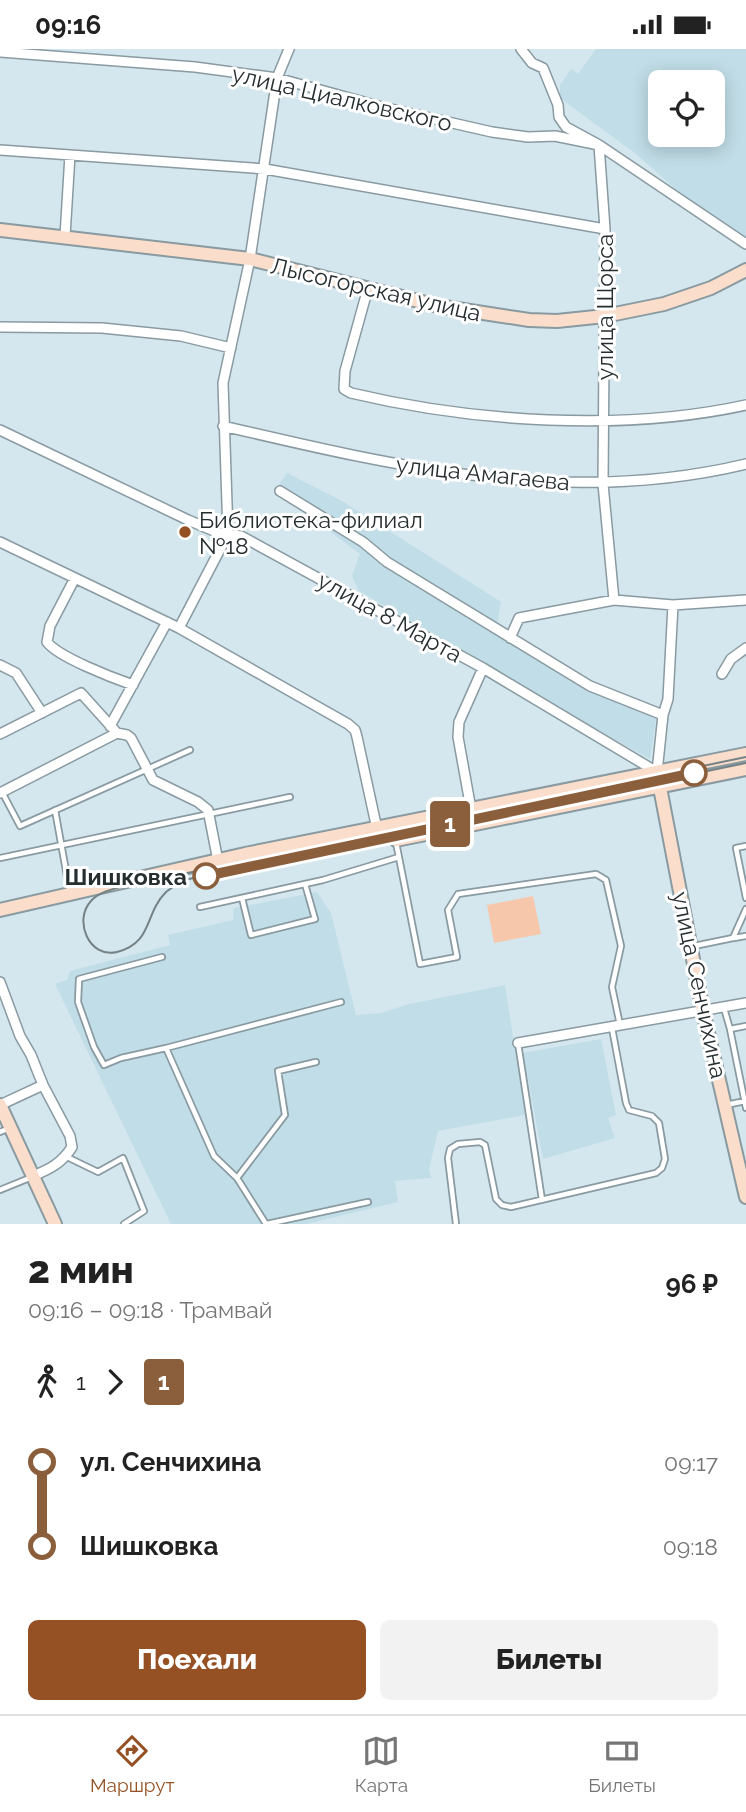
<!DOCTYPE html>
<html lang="ru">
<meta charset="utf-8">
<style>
:root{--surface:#fff;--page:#f2f2f2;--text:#222;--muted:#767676;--line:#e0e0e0;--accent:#955124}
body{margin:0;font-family:Raleway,sans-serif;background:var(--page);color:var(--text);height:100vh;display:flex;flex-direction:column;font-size:26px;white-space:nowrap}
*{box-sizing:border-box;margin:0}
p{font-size:23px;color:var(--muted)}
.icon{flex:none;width:38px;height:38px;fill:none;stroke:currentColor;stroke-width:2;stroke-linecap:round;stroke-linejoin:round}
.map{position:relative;height:1175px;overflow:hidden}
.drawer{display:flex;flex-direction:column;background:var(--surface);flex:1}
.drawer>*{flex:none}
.badge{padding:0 14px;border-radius:5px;font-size:24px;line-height:46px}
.fabs{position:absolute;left:648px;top:21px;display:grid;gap:14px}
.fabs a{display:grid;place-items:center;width:77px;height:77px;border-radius:10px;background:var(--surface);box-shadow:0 4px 18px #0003;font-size:35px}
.map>.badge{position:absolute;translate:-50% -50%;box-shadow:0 0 0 4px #fff}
.legs{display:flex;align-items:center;gap:10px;height:77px;padding:0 28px;font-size:23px}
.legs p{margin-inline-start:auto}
.summary{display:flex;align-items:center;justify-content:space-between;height:119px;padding:0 28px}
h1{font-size:38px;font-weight:800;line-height:52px}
.cta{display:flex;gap:14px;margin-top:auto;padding:14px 28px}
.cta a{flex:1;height:80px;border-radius:10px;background:var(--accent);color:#fff;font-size:28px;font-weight:800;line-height:80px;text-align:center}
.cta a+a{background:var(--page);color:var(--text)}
ul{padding:0 28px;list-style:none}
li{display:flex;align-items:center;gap:24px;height:84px;font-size:26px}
li i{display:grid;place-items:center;width:10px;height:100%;margin:0 9px;background:currentColor}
li i::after{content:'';width:18px;height:18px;margin:-9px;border:5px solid;border-radius:50%;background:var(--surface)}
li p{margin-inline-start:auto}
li:first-child i{background:linear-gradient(#0000 50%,currentColor 0)}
li:last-child i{background:linear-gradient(currentColor 50%,#0000 0)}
.status{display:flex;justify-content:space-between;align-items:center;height:49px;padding:0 35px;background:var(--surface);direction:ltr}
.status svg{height:19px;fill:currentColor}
.dock{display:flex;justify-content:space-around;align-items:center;height:98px;border-top:2px solid var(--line);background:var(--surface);font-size:19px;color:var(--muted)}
.dock a{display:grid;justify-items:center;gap:4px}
.dock .selected{color:var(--accent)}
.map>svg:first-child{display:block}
</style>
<div class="status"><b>09:16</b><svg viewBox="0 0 49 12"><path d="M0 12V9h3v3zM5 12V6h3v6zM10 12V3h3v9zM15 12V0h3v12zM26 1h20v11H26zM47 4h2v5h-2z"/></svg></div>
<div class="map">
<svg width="746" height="1175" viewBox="0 0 746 1175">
<rect width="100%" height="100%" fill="#d4e7ee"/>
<path fill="#c1dde7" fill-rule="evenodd" d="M596 0H746V193L689 152 636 105 560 49V36L571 20 578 25ZM660 33H712V86H660Z
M287 424 342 452 501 553 496 582 591 641 656 670 650 710 551 655 359 542 352 527 360 505 275 441Z
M317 843 331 864 356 966 381 964 409 955 505 936 525 1066 438 1082 429 1120 431 1129 395 1132 398 1153 306 1175H171L55 935 67 931 70 922 170 896 168 886 233 871 234 859Z
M601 990 616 1066 608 1069 615 1089 543 1110 523 1004Z"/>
<path fill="#f7c7ac" d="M533 847 541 885 494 894 487 856Z"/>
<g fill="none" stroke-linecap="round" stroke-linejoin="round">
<g stroke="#899aa1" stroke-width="8">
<path id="lane" d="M2 743 20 777 190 701
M55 761 70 844
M393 778 420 915 457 908 448 861 458 845 596 825 606 831 621 897 612 938 620 976
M746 797 736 799 746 849
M0 809 290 748
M242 849 251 886 315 870 305 835
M200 858 323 831 399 808
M734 889 746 887
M694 897 733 889 746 860
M162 908 79 930 78 953 94 998 104 1016 121 1009 166 999 214 1107 237 1129 266 1175
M724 959 730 980 746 977
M730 980 746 1059
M518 994 542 1151
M166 999 341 953
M726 1056 745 1052
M0 1083 10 1079
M67 1108 98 1123 123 1109 144 1162 124 1175
M237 1129 285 1066 278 1022 316 1013
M0 1141 32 1128
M267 1175 368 1153
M456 1175 448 1109 450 1100 458 1095 480 1093 485 1096 496 1150 502 1156 511 1158 656 1124 662 1119 665 1110 659 1074 652 1067 629 1061 626 1054 612 979"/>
</g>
<g stroke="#899aa1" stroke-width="12">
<path id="street" d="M521 0 532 14 543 19 558 56 559 68 566 78 599 96 746 195
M0 3 195 18 277 29 382 58 492 83 528 88 555 87 599 96
M599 96 605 180 603 435 614 551
M0 101 265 120 605 180
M65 187 70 106
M368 239 345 322 344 340 351 344C473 373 623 383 746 356
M0 278 102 279 181 287 231 299
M223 377C398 418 567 458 746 415
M0 381 188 471 219 484 241 487 483 619 657 723 663 666 590 637 387 513 363 493 280 442
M0 493 179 579 348 675 355 681 357 688 377 780
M75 529 50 577 47 593C58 608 113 629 133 636
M179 579 228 485 223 334 250 210 277 29 289 0
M510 589 519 569 614 551 673 556 746 551
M0 616 16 624 42 664
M722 625 731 610 746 599
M663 666 668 650 673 556
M110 677 167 573
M117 684 127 686 131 689 153 731 198 753 208 761 218 812
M0 685 81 644 117 684 0 744
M471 760 458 688 459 673 483 619
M0 933 20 987 31 1006 43 1036 70 1087 72 1098C62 1114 50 1120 33 1127
M518 994 746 954
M0 1056 43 1036"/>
</g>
<g stroke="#899aa1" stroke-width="16">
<path id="secondary" d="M0 181 250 210 438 257 529 271 557 272 605 267 664 255 711 239 746 221
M657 723 703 962 746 1148
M396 791 746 720
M0 861 245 805 746 705
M0 1056 55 1175"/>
</g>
<use href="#lane" stroke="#fff" stroke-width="4.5"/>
<use href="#street" stroke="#fff" stroke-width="9"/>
<use href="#secondary" stroke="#faddca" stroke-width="12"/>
<path stroke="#758286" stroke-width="2" d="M746 708 120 838C110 841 98 844 91 852 73 871 89 910 117 903 153 894 144 865 166 843 171 839 178 835 184 831L746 714"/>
</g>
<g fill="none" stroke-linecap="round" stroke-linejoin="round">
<g stroke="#fff" stroke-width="16">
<path id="line-1" d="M206 827 694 724"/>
</g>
<use href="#line-1" stroke="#8b5e3c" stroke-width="10"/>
</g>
<circle fill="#955124" stroke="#fff" stroke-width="2.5" cx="185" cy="483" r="7"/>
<g fill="#fff" stroke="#8b5e3c" stroke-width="3.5">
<circle cx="694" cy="724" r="12"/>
<circle cx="206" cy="827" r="12"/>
</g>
<g text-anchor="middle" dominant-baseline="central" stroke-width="6" stroke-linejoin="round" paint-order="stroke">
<g font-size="23" fill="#262e30" stroke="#fff">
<text transform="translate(342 49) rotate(13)">улица Циалковского</text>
<text transform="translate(376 240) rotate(13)">Лысогорская улица</text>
<text transform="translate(604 258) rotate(-90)">улица Щорса</text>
<text transform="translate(483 424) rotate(6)">улица Амагаева</text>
<text transform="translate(390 568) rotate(29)">улица 8 Марта</text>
<text transform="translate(700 936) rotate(78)">улица Сенчихина</text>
</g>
<g font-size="23" fill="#262e30" stroke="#fff" text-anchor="start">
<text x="199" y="470">Библиотека-филиал<tspan x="199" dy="26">№18</tspan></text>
</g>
<g font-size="23" font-weight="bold" fill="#262e30" stroke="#fff" text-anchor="end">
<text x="187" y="827">Шишковка</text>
</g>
</g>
</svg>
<div class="fabs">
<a><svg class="icon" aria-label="locate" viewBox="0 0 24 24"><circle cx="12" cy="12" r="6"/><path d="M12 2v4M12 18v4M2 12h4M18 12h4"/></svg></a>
</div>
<b class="badge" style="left:450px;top:775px;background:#8b5e3c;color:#fff">1</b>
</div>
<section class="drawer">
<div class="summary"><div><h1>2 мин</h1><p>09:16 – 09:18 · Трамвай</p></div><b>96 ₽</b></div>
<div class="legs"><svg class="icon" aria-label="walk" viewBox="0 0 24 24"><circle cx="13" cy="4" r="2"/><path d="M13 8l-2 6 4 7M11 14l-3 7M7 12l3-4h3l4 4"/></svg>1<svg class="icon" aria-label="forward" viewBox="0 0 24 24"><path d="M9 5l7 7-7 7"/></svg><b class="badge" style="background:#8b5e3c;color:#fff">1</b></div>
<ul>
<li><i style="color:#8b5e3c"></i><b>ул. Сенчихина</b><p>09:17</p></li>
<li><i style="color:#8b5e3c"></i><b>Шишковка</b><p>09:18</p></li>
</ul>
<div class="cta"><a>Поехали</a><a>Билеты</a></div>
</section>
<nav class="dock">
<a class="selected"><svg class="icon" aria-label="directions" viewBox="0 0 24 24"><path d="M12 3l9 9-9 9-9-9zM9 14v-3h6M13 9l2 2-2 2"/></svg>Маршрут</a>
<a><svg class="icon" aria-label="map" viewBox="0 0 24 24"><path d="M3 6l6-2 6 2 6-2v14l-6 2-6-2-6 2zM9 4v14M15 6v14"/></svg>Карта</a>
<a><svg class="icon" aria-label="tickets" viewBox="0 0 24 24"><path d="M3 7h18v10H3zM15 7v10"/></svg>Билеты</a>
</nav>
